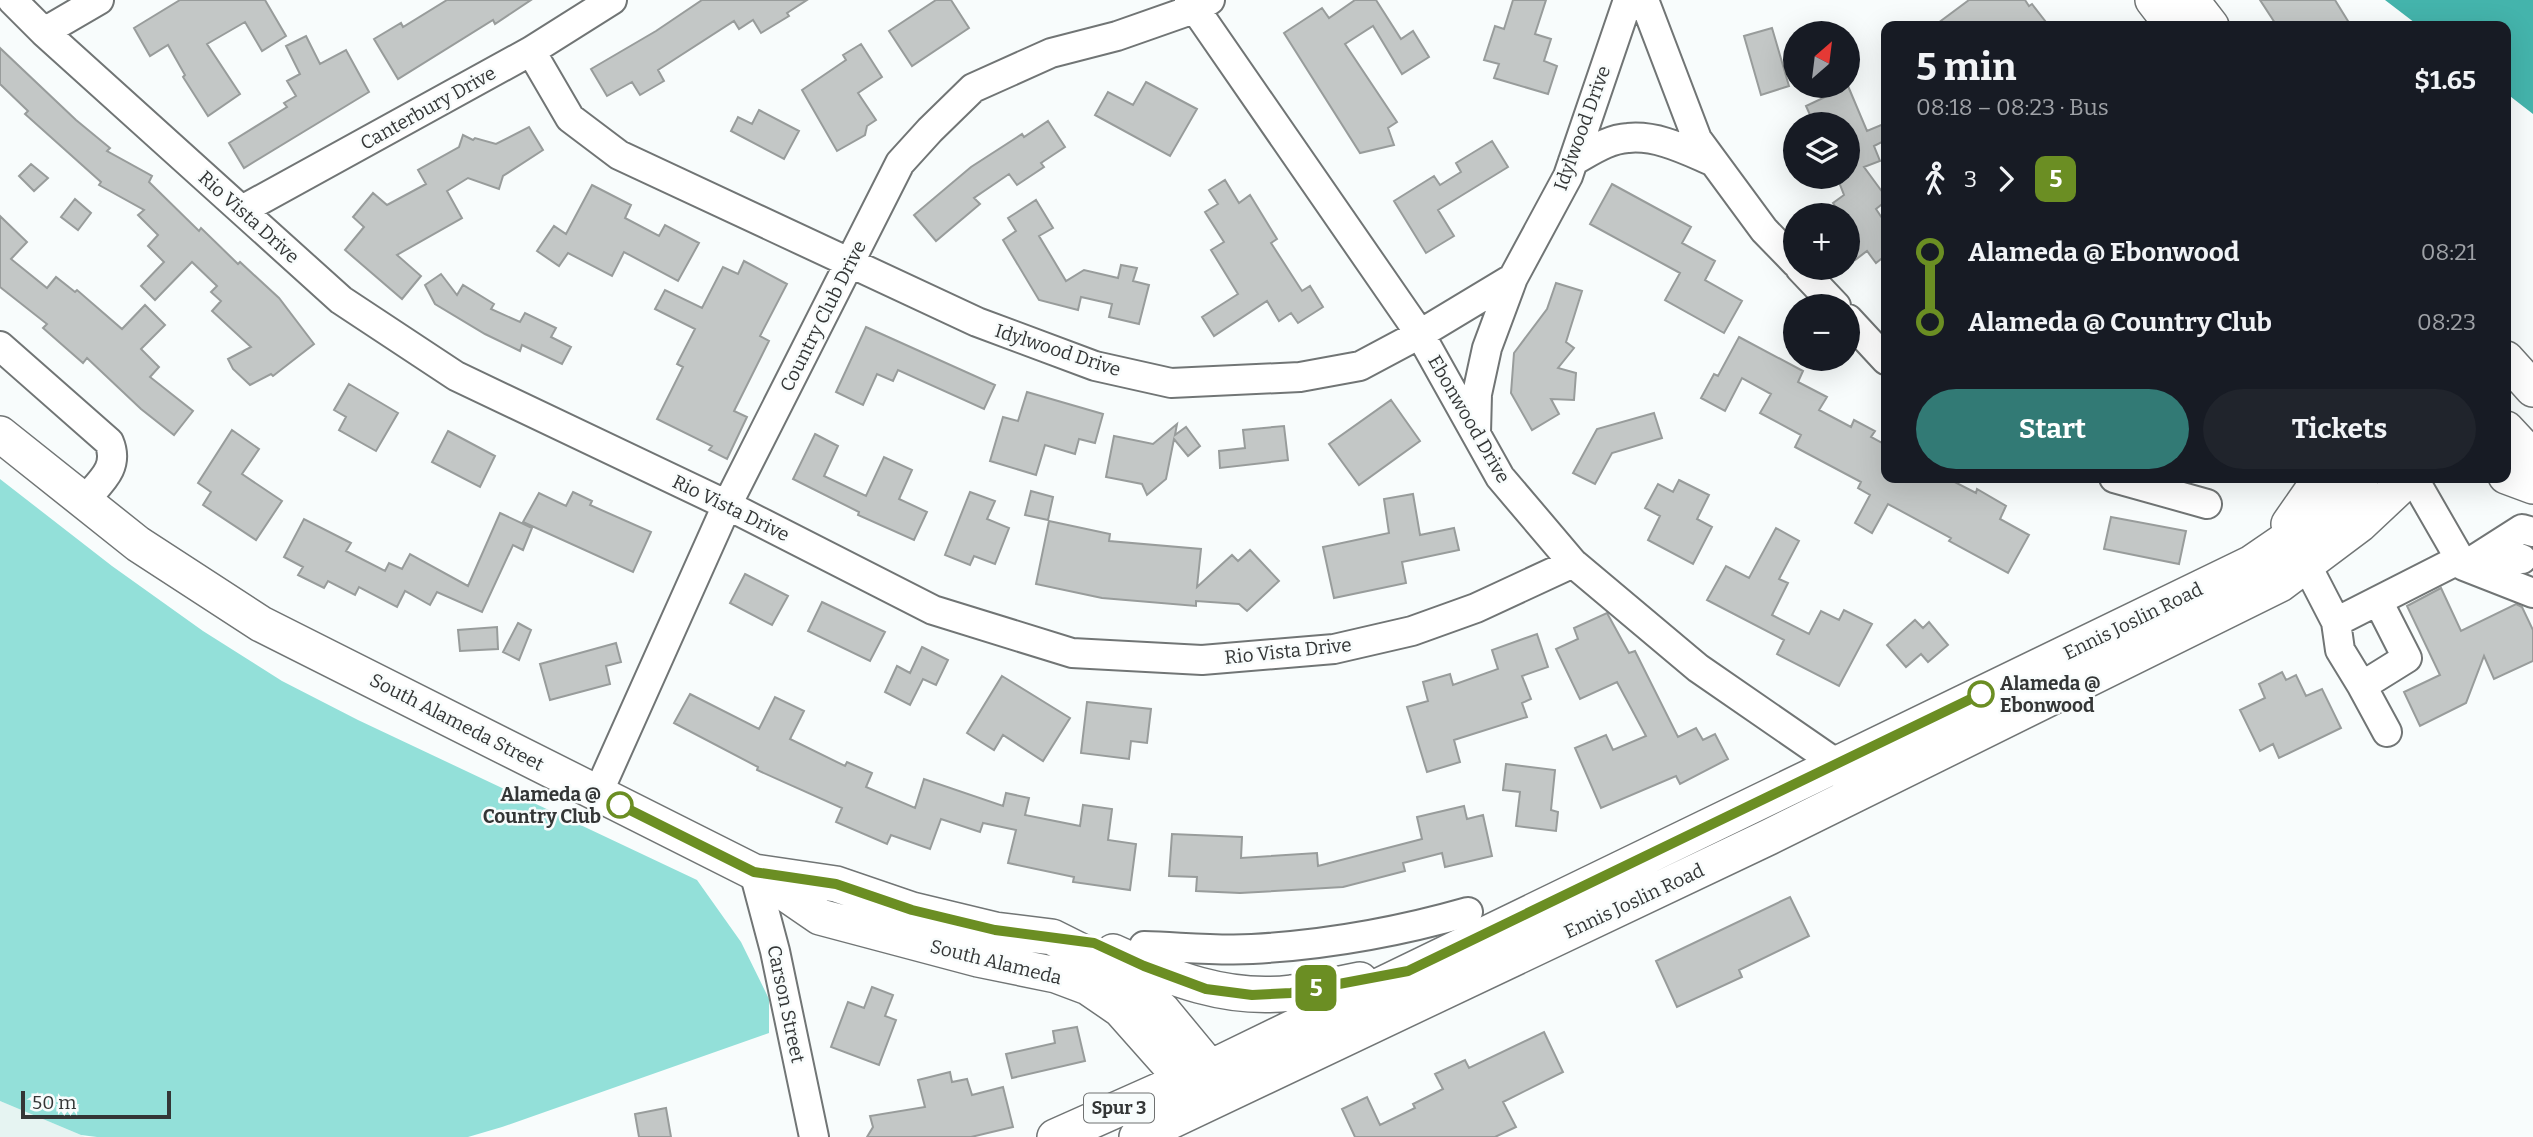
<!DOCTYPE html>
<meta charset="utf-8">
<style>
:root{--surface:#171b24;--page:#20242c;--text:#f1f3f6;--muted:#9ea1a6;--accent:#327a75}
body{margin:0;font-family:Bitter,serif;background:var(--page);color:var(--text);height:100vh;display:flex;flex-direction:column;font-size:26px;white-space:nowrap}
*{box-sizing:border-box;margin:0}
p{font-size:23px;color:var(--muted)}
.icon{flex:none;width:38px;height:38px;fill:none;stroke:currentColor;stroke-width:2;stroke-linecap:round;stroke-linejoin:round}
.map{position:relative;flex:1;overflow:hidden}
.details{position:absolute;left:1881px;top:21px;width:630px;height:462px;display:flex;flex-direction:column;background:var(--surface);border-radius:14px;box-shadow:0 7px 28px #0002}
.details>*{flex:none}
.badge{padding:0 14px;border-radius:10px;font-size:24px;line-height:46px}
.needle{width:46px;rotate:28deg}
.controls{position:absolute;left:1783px;top:21px;display:grid;gap:14px}
.controls a{display:grid;place-items:center;width:77px;height:77px;border-radius:50%;background:var(--surface);box-shadow:0 7px 28px #0002;font-size:35px}
.scale{position:absolute;left:21px;bottom:18px;width:150px;box-sizing:border-box;padding-left:7px;border:4px solid #343636;border-top:0;font-size:19px;line-height:24px;white-space:nowrap;color:#343636;-webkit-text-stroke:5px #f8fcfc;paint-order:stroke}
.map>.badge{position:absolute;translate:-50% -50%;box-shadow:0 0 0 4px #fff}
.legs{display:flex;align-items:center;gap:10px;height:77px;padding:0 35px;font-size:23px}
.legs p{margin-inline-start:auto}
.summary{display:flex;align-items:center;justify-content:space-between;height:119px;padding:0 35px}
h1{font-size:38px;font-weight:700;line-height:52px}
.cta{display:flex;gap:14px;margin-top:auto;padding:14px 35px}
.cta a{flex:1;height:80px;border-radius:42px;background:var(--accent);color:#fff;font-size:28px;font-weight:700;line-height:80px;text-align:center}
.cta a+a{background:var(--page);color:var(--text)}
ul{padding:0 35px;list-style:none}
li{display:flex;align-items:center;gap:24px;height:70px;font-size:26px}
li i{display:grid;place-items:center;width:10px;height:100%;margin:0 9px;background:currentColor}
li i::after{content:'';width:18px;height:18px;margin:-9px;border:5px solid;border-radius:50%;background:var(--surface)}
li p{margin-inline-start:auto}
li:first-child i{background:linear-gradient(#0000 50%,currentColor 0)}
li:last-child i{background:linear-gradient(currentColor 50%,#0000 0)}
.map>svg:first-child{display:block}
</style>
<div class="map">
<svg width="2533" height="1137" viewBox="0 0 2533 1137">
<rect width="100%" height="100%" fill="#f8fcfc"/>
<path fill="#e6f4f2" d="M0 1101 81 1135 85 1137H0Z"/>
<path fill="#93e0d9" d="M0 479 112 566 203 631 282 681 358 720 697 880 741 942 769 999V1033L502 1127 468 1137H97L81 1135 0 1101Z"/>
<path fill="#44b4ac" d="M2385 0H2533V114L2506 93V26H2419Z"/>
<path fill="#c3c7c6" stroke="#989c9b" stroke-width="2" d="M180 0H265L286 36 262 51 245 22 207 44 240 94 208 116 183 77 185 75 168 45 150 56 134 28Z
M447 0H531L495 24 493 20 398 79 374 39 401 23 403 27Z
M702 0H807L787 13 789 16 761 33 753 20 739 29 734 21 658 70 664 81 640 95 632 82 607 96 591 69 656 31Z
M936 0H951L969 28 912 66 889 31Z
M1355 0H1376L1401 39 1413 31 1429 57 1402 74 1373 26 1345 44 1397 122 1388 128 1394 145 1360 153 1284 33 1322 8 1329 18Z
M1513 0H1546L1535 34 1551 39 1544 61 1557 66 1548 94 1494 78 1499 64 1484 60 1495 26 1504 29Z
M1969 0H2025L2029 6 2032 4 2049 26H1934Z
M2260 0H2335L2351 26H2277Z
M1772 28 1789 86 1761 95 1744 36Z
M306 36 320 64 346 50 369 92 244 168 229 143 287 107 284 103 296 96 287 81 300 74 286 46Z
M861 44 882 77 858 93 876 120 867 126 865 135 837 151 802 90 846 60 843 55Z
M0 48 76 120 110 148 107 151 152 176 149 182 199 231 201 228 238 264 240 262 279 298 314 344 273 376 271 374 250 385 233 369 228 359 251 347 212 311 221 301 211 292 217 286 192 262 155 300 141 286 164 262 148 246 158 235 138 215 144 210 99 185 101 182 25 114 28 111 0 84Z
M1146 82 1197 109 1170 156 1095 115 1108 92 1133 105Z
M1848 86 1867 131 1886 123V140L1874 146 1880 161 1864 167 1886 197V201L1876 209 1886 224V255L1876 263 1867 251 1855 260 1848 251V215H1841L1833 203 1844 195 1837 177H1848V124H1814L1806 106Z
M759 110 799 131 784 159 731 131 738 117 752 124Z
M1048 121 1065 147 1041 163 1044 167 1017 185 1009 174 974 198 980 204 936 241 914 215 971 167 1022 134 1024 137Z
M529 127 543 150 503 176 499 189 468 178 447 191 462 218 397 255 421 276 402 299 345 250 364 227 353 217 373 193 387 205 426 184 418 170 459 147 463 135 473 140 475 138 496 144Z
M1492 141 1508 167 1438 210 1454 236 1426 253 1394 201 1434 176 1440 185 1461 172 1456 163Z
M31 164 48 178 34 191 19 176Z
M1225 180 1239 203 1250 195 1277 239 1271 243 1302 291 1310 286 1323 307 1298 323 1291 313 1279 321 1267 301 1214 336 1202 317 1238 294 1211 250 1224 242 1205 212 1218 204 1209 190Z
M1612 184 1691 227 1682 243 1715 261 1705 280 1742 301 1724 333 1665 300 1680 273 1590 224Z
M592 185 631 205 625 218 659 236 665 225 699 243 678 281 624 252 612 276 568 253 559 266 537 251 554 226 566 234Z
M75 199 91 213 78 230 61 217Z
M1036 200 1053 228 1039 236 1066 281 1084 270 1118 278 1121 265 1137 268 1133 281 1149 285 1139 324 1109 317 1112 304 1081 297 1078 310 1039 300 1003 240 1016 231 1008 218Z
M0 216 27 242 11 259 47 288 56 277 75 292 77 290 122 329 145 305 165 325 141 349 159 367 150 377 193 411 174 435 141 409 87 358 83 363 43 328 47 324 0 287Z
M744 261 787 284 760 336 769 341 734 411 747 417 727 459 709 450 712 446 657 419 683 367 677 364 695 329 655 309 665 290 702 308 723 267 738 274Z
M441 274 457 295 463 285 494 304 491 309 520 322 525 313 556 328 551 337 571 347 562 364 522 345 520 351 485 334 435 304 425 285Z
M1556 283 1582 291 1566 342 1574 348 1558 368 1576 373 1574 400 1551 399 1559 414 1532 430 1511 393 1514 353 1547 309Z
M866 327 995 385 984 409 898 370 893 381 877 374 863 405 836 392Z
M1739 337 1803 371 1798 382 1827 397 1819 410 1851 427 1854 420 1875 431 1871 437 1886 445V478H1947L1976 493 1977 489 2006 506 2000 519 2029 535 2008 573 1949 541 1951 538 1888 504 1872 533 1855 523 1870 495 1858 488 1861 482 1795 447 1801 435 1760 413 1771 394 1742 378 1725 411 1701 398 1714 374 1718 376Z
M349 384 398 413 376 451 339 430 346 417 334 410Z
M1027 392 1103 414 1095 443 1079 439 1075 454 1045 445 1036 475 990 461 1003 417 1018 421Z
M1391 400 1420 441 1359 485 1329 444Z
M1654 413 1662 438 1612 453 1595 484 1573 473 1597 429Z
M1177 424 1175 435 1186 427 1200 446 1188 456 1174 439 1166 479 1147 495 1142 484 1106 477 1114 436 1153 444Z
M1284 426 1288 460 1220 468 1219 451 1245 448 1243 430Z
M232 430 259 449 242 474 282 501 256 540 203 505 211 492 198 483Z
M448 431 495 456 480 487 432 462Z
M815 434 838 446 824 476 866 496 884 457 912 470 899 499 927 512 914 540 858 515 859 512 793 479Z
M1679 480 1709 495 1697 519 1712 527 1693 564 1648 540 1660 516 1645 508 1658 484 1673 492Z
M1031 491 1053 497 1048 520 1025 515Z
M573 492 592 501 590 505 651 532 633 572 523 522 539 493 566 506Z
M970 492 995 501 987 519 1009 528 995 564 974 556 970 565 945 555Z
M1413 494 1420 535 1454 528 1459 550 1402 562 1406 583 1334 598 1323 547 1389 533 1384 499Z
M500 513 532 528 523 550 513 545 482 612 437 592 430 605 405 591 397 607 359 587 355 595 328 581 324 588 298 575 303 567 284 557 304 519 351 543 346 551 385 571 389 563 402 569 410 554 468 586Z
M2111 517 2186 531 2179 564 2104 549Z
M1049 521 1110 534 1109 541 1201 549 1197 587 1232 555 1238 561 1250 550 1279 581 1247 611 1239 604 1196 601V606L1102 598 1036 584Z
M1776 528 1799 541 1779 579 1788 583 1772 615 1809 634 1821 611 1839 620 1844 610 1872 624 1839 686 1777 654 1784 640 1707 600 1726 566 1749 578Z
M745 574 788 596 772 625 730 603Z
M2441 588 2461 631 2516 604 2522 607 2533 630V661L2494 679 2484 656 2466 703 2420 726 2404 692 2440 675 2407 606Z
M822 602 885 632 870 661 808 631Z
M1607 613 1629 653 1635 651 1678 737 1696 728 1703 740 1715 734 1728 759 1680 784 1676 776 1601 808 1575 748 1606 735 1613 750 1646 736 1617 682 1580 699 1556 649 1578 639 1574 628Z
M1915 620 1923 628 1929 622 1948 645 1928 662 1921 654 1906 667 1887 645Z
M518 623 531 630 519 660 503 652Z
M497 627 498 649 460 651 458 630Z
M1537 634 1548 667 1522 676 1531 699 1522 703 1527 717 1454 740 1460 762 1427 772 1407 707 1428 701 1423 682 1450 674 1453 685 1498 669 1492 650Z
M616 643 621 662 606 666 610 684 550 700 540 664Z
M922 647 948 660 936 685 923 679 910 705 885 692 897 666 910 673Z
M2282 672 2286 680 2296 675 2306 696 2322 689 2341 728 2279 758 2273 744 2260 751 2240 710 2265 698 2259 684Z
M1002 676 1070 718 1043 761 1003 735 994 750 967 733Z
M690 694 759 729 775 697 804 711 790 739 845 766 847 762 872 773 866 787 915 808 924 779 1003 806 1006 793 1029 798 1025 815 1080 826 1083 805 1112 809 1108 840 1136 844 1130 890 1073 882 1074 877 1008 863 1016 830 983 823 980 832 941 819 930 849 891 835 887 844 836 822 842 808 757 770 758 767 674 723Z
M1087 702 1151 709 1147 743 1131 741 1129 759 1081 753Z
M1506 764 1555 770 1551 810 1558 812 1556 831 1516 826 1520 792 1503 790Z
M1464 806 1467 819 1483 815 1492 856 1445 867 1442 853 1403 863 1405 871 1343 887 1240 893 1196 891 1197 877 1169 876 1172 834 1242 837 1241 858 1317 853 1318 866 1422 839 1417 817Z
M1790 897 1809 936 1739 970 1742 977 1677 1007 1656 961Z
M872 987 893 995 885 1016 896 1020 879 1065 831 1047 848 1002 864 1008Z
M1077 1027 1085 1061 1012 1078 1006 1054 1055 1043 1053 1031Z
M1544 1032 1563 1072 1503 1102 1516 1127 1495 1137H1355L1342 1109 1367 1097 1380 1125 1415 1108 1413 1104 1443 1089 1435 1074 1465 1060 1469 1068Z
M950 1072 952 1082 967 1079 972 1095 1003 1087 1013 1127 971 1137H867L873 1127 870 1116 925 1107 918 1080Z
M666 1108 671 1137H639L635 1114Z"/>
<g fill="none" stroke-linecap="round" stroke-linejoin="round">
<g stroke="#717575" stroke-width="32">
<path id="minor" d="M12 0 44 32 341 300 456 376 727 505 933 610 1072 653 1202 660 1334 649 1412 631 1476 608 1573 563
M1189 0 1420 334 1500 477 1573 563 1698 668 1837 764 1846 780
M1644 0 1697 139 1764 230 1796 263
M44 32 99 0
M531 51 570 118 619 155 977 322 1095 366 1171 383 1300 377 1360 366 1420 334 1513 278 1568 176 1628 0
M1573 161C1590 152 1608 139 1628 138 1657 135 1686 150 1712 161
M242 210 531 51 612 0
M1800 268 1836 306
M1848 319 1886 360
M0 346 109 442C120 468 100 482 84 501
M1476 433 1477 394 1487 348 1513 278
M2114 478 2207 504
M2418 486 2464 566 2522 529 2533 532
M2494 549 2522 559
M2306 564 2336 622 2460 559
M2464 566 2533 593
M2336 622 2340 650 2362 686 2407 658 2378 601
M2362 686 2387 732
M598 793 727 505 900 163 930 130 973 88 1051 53 1117 36 1194 9 1210 0
M754 872 775 951 814 1137
M1144 946C1180 947 1216 951 1252 949 1324 945 1398 932 1468 912"/>
</g>
<g stroke="#717575" stroke-width="38">
<path id="major" d="M2153 0 2173 26
M2191 0 2211 26
M2506 359 2533 389
M2506 429 2533 458
M0 434 138 544 261 624 754 872 836 884 912 910 995 930 1052 937 1120 971 1162 1010 1210 1068 1221 1085
M2506 476 2533 486
M2289 524 2321 478
M763 878 820 917 978 959 1056 975 1088 987 1120 1009 1183 1080 1193 1097
M1113 952C1170 978 1227 1001 1291 993 1314 991 1337 984 1360 980
M1055 1137 1210 1068 2252 563 2313 521 2361 478
M1137 1137 1769 837 2280 584 2360 524 2409 478"/>
</g>
<use href="#minor" stroke="#fff" stroke-width="28"/>
<use href="#major" stroke="#fff" stroke-width="35"/>
</g>
<g fill="none" stroke-linecap="round" stroke-linejoin="round">
<g stroke="#fff" stroke-width="16">
<path id="line-1" d="M620 805 754 872 836 884 912 910 995 930 1094 943 1144 966 1206 989 1252 995 1291 993 1408 971 1981 694"/>
</g>
<use href="#line-1" stroke="#6b8e23" stroke-width="10"/>
</g>
<g fill="#fff" stroke="#6b8e23" stroke-width="3.5">
<circle cx="1981" cy="694" r="12"/>
<circle cx="620" cy="805" r="12"/>
</g>
<g text-anchor="middle" dominant-baseline="central" stroke-width="5" stroke-linejoin="round" paint-order="stroke">
<rect fill="#f8fcfc" stroke="#6f7171" stroke-width="2" x="1084" y="1093.5" width="70" height="29" rx="5"/>
<g font-size="18" font-weight="bold" fill="#343636">
<text x="1119" y="1108">Spur 3</text>
</g>
<g font-size="19" fill="#343636" stroke="#f8fcfc">
<text transform="translate(428 108) rotate(-29)">Canterbury Drive</text>
<text transform="translate(1582 128) rotate(-70)">Idylwood Drive</text>
<text transform="translate(249 217) rotate(42)">Rio Vista Drive</text>
<text transform="translate(823 316) rotate(-63)">Country Club Drive</text>
<text transform="translate(1058 350) rotate(18)">Idylwood Drive</text>
<text transform="translate(1469 419) rotate(60)">Ebonwood Drive</text>
<text transform="translate(731 508) rotate(26)">Rio Vista Drive</text>
<text transform="translate(2133 621) rotate(-26)">Ennis Joslin Road</text>
<text transform="translate(1288 651) rotate(-6)">Rio Vista Drive</text>
<text transform="translate(457 722) rotate(27)">South Alameda Street</text>
<text transform="translate(1634 901) rotate(-25)">Ennis Joslin Road</text>
<text transform="translate(996 962) rotate(14)">South Alameda</text>
<text transform="translate(786 1004) rotate(78)">Carson Street</text>
</g>
<g font-size="19" font-weight="bold" fill="#343636" stroke="#f8fcfc" text-anchor="start">
<text x="2000" y="683">Alameda @<tspan x="2000" dy="22">Ebonwood</tspan></text>
<text x="601" y="794" text-anchor="end">Alameda @<tspan x="601" dy="22">Country Club</tspan></text>
</g>
</g>
</svg>
<div class="controls">
<a><svg class="needle" viewBox="-14 -14 28 28"><path d="M0-13l5 13h-10z" fill="#e53935"/><path d="M0 13l5-13h-10z" fill="#9ea1a6"/></svg></a>
<a><svg class="icon" aria-label="layers" viewBox="0 0 24 24"><path d="M12 4l9 5-9 5-9-5zM3 14l9 5 9-5"/></svg></a>
<a>+</a>
<a>−</a>
</div>
<div class="scale">50 m</div>
<b class="badge" style="left:1316px;top:988px;background:#6b8e23;color:#fff">5</b>
<section class="details">
<div class="summary"><div><h1>5 min</h1><p>08:18 – 08:23 · Bus</p></div><b>$1.65</b></div>
<div class="legs"><svg class="icon" aria-label="walk" viewBox="0 0 24 24"><circle cx="13" cy="4" r="2"/><path d="M13 8l-2 6 4 7M11 14l-3 7M7 12l3-4h3l4 4"/></svg>3<svg class="icon" aria-label="forward" viewBox="0 0 24 24"><path d="M9 5l7 7-7 7"/></svg><b class="badge" style="background:#6b8e23;color:#fff">5</b></div>
<ul>
<li><i style="color:#6b8e23"></i><b>Alameda @ Ebonwood</b><p>08:21</p></li>
<li><i style="color:#6b8e23"></i><b>Alameda @ Country Club</b><p>08:23</p></li>
</ul>
<div class="cta"><a>Start</a><a>Tickets</a></div>
</section>
</div>
